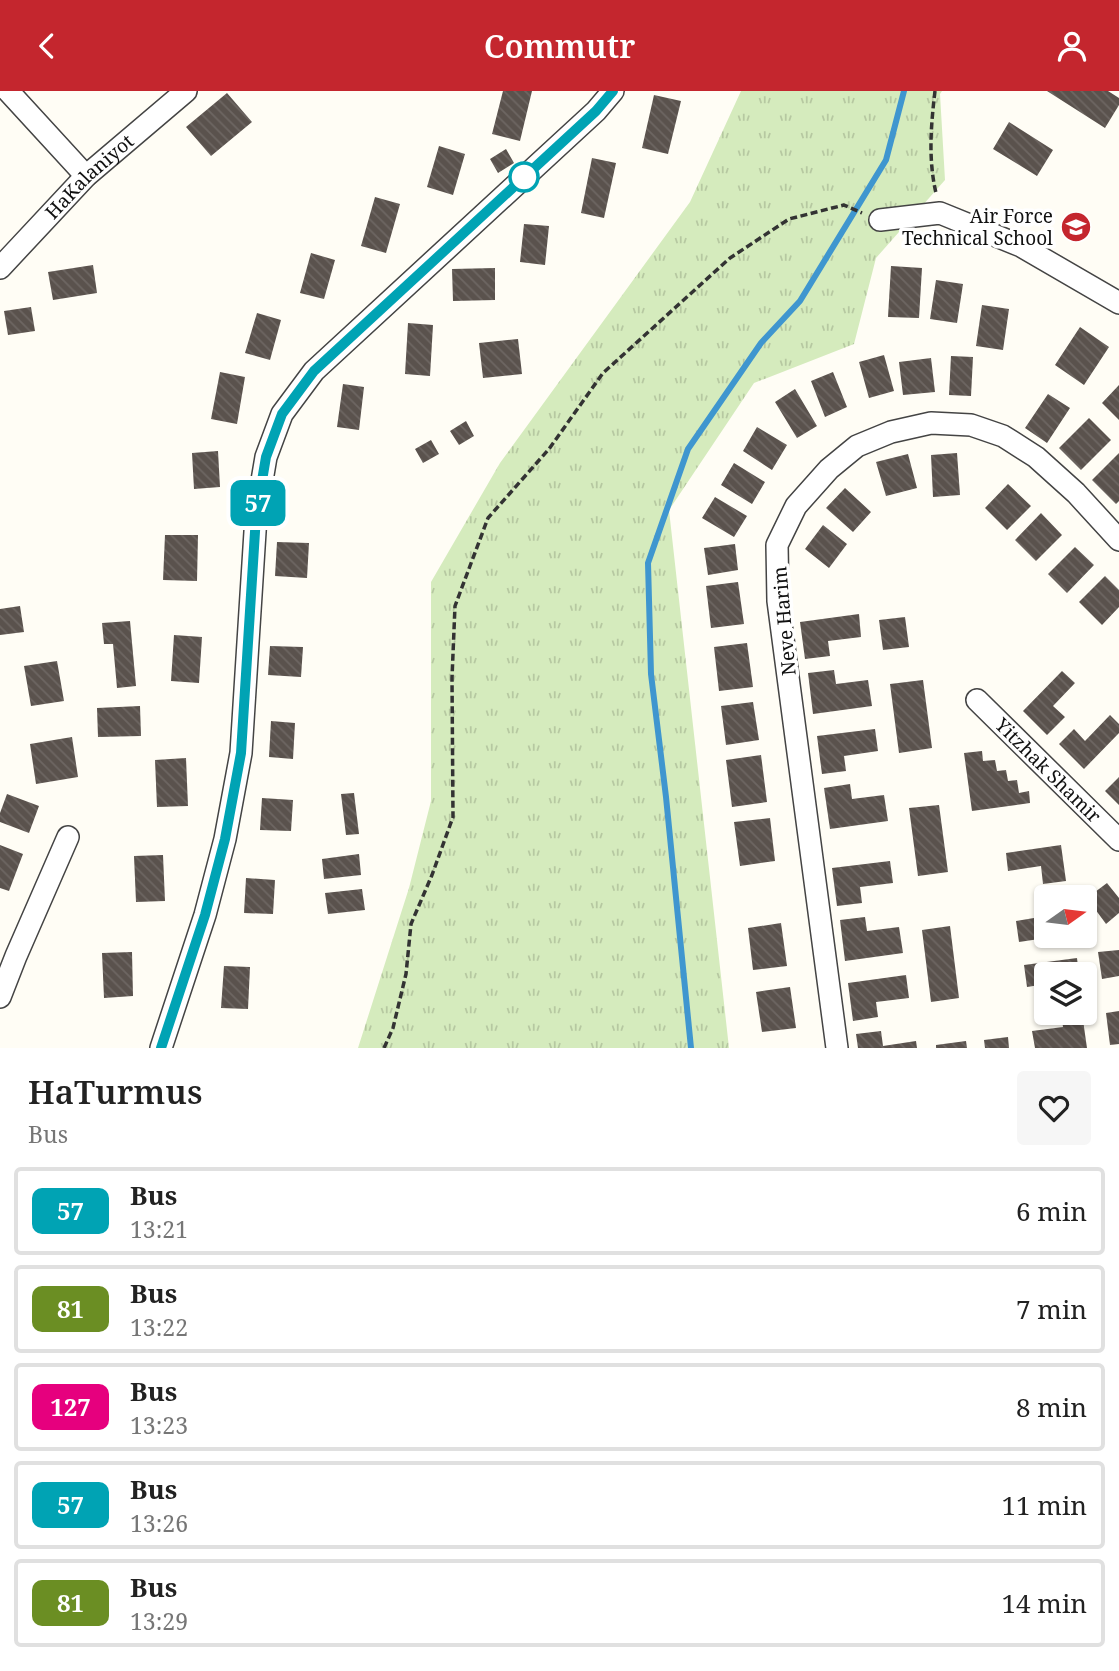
<!DOCTYPE html>
<style>
:root{--surface:#fff;--page:#f6f6f6;--text:#222;--muted:#767676;--line:#e0e0e0;--accent:#c4262e}
body{margin:0;font-family:"Noto Serif",serif;background:var(--page);color:var(--text);height:100vh;display:flex;flex-direction:column;font-size:26px;white-space:nowrap}
*{box-sizing:border-box;margin:0}
p{font-size:23px;color:var(--muted)}
.icon{flex:none;width:38px;height:38px;fill:none;stroke:currentColor;stroke-width:2;stroke-linecap:round;stroke-linejoin:round}
.map{position:relative;height:957px;overflow:hidden}
.drawer{display:flex;flex-direction:column;background:var(--surface);flex:1}
.drawer>*{flex:none}
.badge{padding:0 14px;border-radius:10px;font-size:24px;line-height:46px}
.needle{width:46px;rotate:76deg}
.tools{position:absolute;left:1034px;top:794px;display:grid;gap:14px}
.tools a{display:grid;place-items:center;width:63px;height:63px;border-radius:7px;background:var(--surface);box-shadow:0 2px 5px #0004;font-size:35px}
.map>.badge{position:absolute;translate:-50% -50%;box-shadow:0 0 0 4px #fff}
.round{display:grid;place-items:center;flex:none;width:74px;height:74px;border-radius:7px;background:var(--page)}
.headline{display:flex;align-items:center;justify-content:space-between;height:119px;padding:0 28px}
h1{font-size:33px;font-weight:600;line-height:52px}
ul{padding:0;list-style:none}
li{display:flex;align-items:center;gap:21px;height:88px;margin:0 14px 10px;padding:0 14px;border:4px solid var(--line);border-radius:7px}
li div{flex:1}
li b{display:block;font-size:26px}
li em{font-style:normal}
li .badge{min-width:77px;font-weight:700;text-align:center}
header{display:flex;justify-content:space-between;align-items:center;height:91px;padding:0 28px;background:var(--accent);color:#fff;font-size:32px;font-weight:600}
.map>svg:first-child{display:block}
</style>
<header><svg class="icon" aria-label="back" viewBox="0 0 24 24"><path d="M15 5l-7 7 7 7"/></svg>Commutr<svg class="icon" aria-label="person" viewBox="0 0 24 24"><circle cx="12" cy="8" r="4"/><path d="M4 21q1-7 8-7t8 7"/></svg></header>
<div class="map">
<svg width="1119" height="957" viewBox="0 0 1119 957">
<defs>
<pattern id="grass-tufts" width="24" height="20" patternUnits="userSpaceOnUse" patternTransform="scale(1.75)"><rect width="24" height="20" fill="#d5ebbd"/><path d="M3 7l-1-3M5 7V3M7 7l1-3M15 17l-1-3M17 17v-4M19 17l1-3" fill="none" stroke="#b6c8a1"/></pattern>
<pattern id="building-back-hatch" width="6" height="6" patternUnits="userSpaceOnUse" patternTransform="scale(1.75)"><rect width="6" height="6" fill="#5a524d"/><path d="M-1 5l2 2M0 0l6 6M5-1l2 2" fill="none" stroke="#6d6662"/></pattern>
</defs>
<rect width="100%" height="100%" fill="#fffdf5"/>
<path fill="url(#grass-tufts)" d="M741 0H942L940 3 945 89 876 167 854 253 754 292 669 419 729 957H358L409 797 431 710V491L500 372 690 111Z"/>
<g fill="none" stroke-linecap="round" stroke-linejoin="round">
<path stroke="#3f96cf" stroke-width="6" d="M691 957 666 706 651 583 648 472 688 358 761 252 800 210 886 69 904 0"/>
</g>
<path fill="url(#building-back-hatch)" d="M503 0H532L520 50 492 43Z
M1047 0H1108L1119 7V14L1105 37Z
M227 2 252 31 211 65 186 36Z
M654 4 681 10 668 63 642 57Z
M1009 31 1053 59 1037 85 993 58Z
M439 55 465 63 453 104 427 96Z
M506 58 514 72 498 82 490 68Z
M592 67 616 72 604 127 581 122Z
M375 106 400 113 386 162 361 155Z
M524 133 549 135 545 174 520 171Z
M311 162 335 169 324 208 300 202Z
M93 174 97 202 53 209 48 181Z
M891 175 922 177 919 227 888 226Z
M495 177V209L453 210 452 178Z
M936 189 963 193 957 232 930 228Z
M982 214 1009 218 1003 259 976 255Z
M31 216 35 240 8 244 4 220Z
M257 222 281 229 270 269 245 262Z
M408 232 433 234 430 285 405 283Z
M1080 236 1109 256 1084 294 1055 274Z
M518 248 522 283 483 287 479 252Z
M884 264 894 300 869 307 859 271Z
M951 265 973 266 971 305 949 304Z
M931 267 935 301 903 304 899 271Z
M220 281 245 286 237 333 211 328Z
M833 281 847 316 825 326 811 290Z
M343 293 364 296 359 339 337 336Z
M1119 294V329L1102 312Z
M795 298 817 335 797 347 775 311Z
M1048 303 1070 317 1047 352 1025 337Z
M1089 327 1111 349 1081 379 1059 357Z
M466 330 474 345 459 354 450 340Z
M757 336 787 354 772 379 743 360Z
M431 349 439 363 423 372 415 358Z
M218 360 220 396 194 398 192 362Z
M957 362 960 404 933 406 931 364Z
M1119 362V410L1116 413 1092 389Z
M908 363 917 397 886 405 876 371Z
M734 372 765 391 752 413 721 394Z
M1008 393 1031 415 1007 439 985 417Z
M845 397 871 421 853 441 826 417Z
M715 406 747 425 734 446 702 427Z
M1041 422 1062 444 1036 470 1015 449Z
M823 434 847 453 829 477 805 458Z
M165 444H198L197 490 163 489Z
M277 451 309 452 307 487 275 485Z
M735 453 738 479 708 484 704 457Z
M1075 456 1094 474 1067 502 1048 483Z
M1105 485 1119 499V516L1102 534 1079 511Z
M738 491 744 533 711 537 706 495Z
M20 515 24 541 0 544V518Z
M859 523 861 546 828 550 830 565 805 568 800 531Z
M905 526 909 556 883 559 879 529Z
M130 530 136 595 117 597 113 553H104L102 532Z
M174 544 202 546 199 592 171 590Z
M747 552 753 596 719 600 714 556Z
M270 555 303 556 301 586 268 584Z
M57 570 64 610 31 615 24 575Z
M834 579 836 593 868 589 872 615 813 623 808 582Z
M1062 580 1075 592 1053 615 1065 626 1047 644 1023 620Z
M923 589 932 657 899 662 890 593Z
M753 611 759 649 726 654 721 615Z
M140 615 141 645 98 646 97 617Z
M1110 624 1119 633V642L1084 678 1059 653 1074 638 1085 650Z
M271 630 295 632 293 668 269 666Z
M875 638 878 660 844 665 846 680 822 683 817 645Z
M72 646 78 686 36 693 30 653Z
M982 660 983 670 995 669 997 680 1006 679 1008 690 1017 689 1019 702 1029 700 1030 712 972 720 964 662Z
M761 664 767 711 732 716 726 669Z
M186 667 188 715 157 716 155 669Z
M1119 686V714L1105 700Z
M850 693 852 708 884 704 888 730 830 738 824 697Z
M354 702 359 743 346 744 341 703Z
M7 703 39 715 29 742 0 731V722Z
M262 707 293 709 291 740 260 739Z
M939 714 948 781 918 785 909 717Z
M770 727 775 770 740 775 734 731Z
M0 754 23 763 9 800 0 797Z
M1061 754 1066 790 1043 793 1041 775 1008 780 1006 762Z
M359 763 361 784 324 788 322 768Z
M163 764 165 810 136 811 134 765Z
M890 770 893 792 860 796 862 812 837 815 832 777Z
M246 787 275 789 273 823 244 822Z
M1107 792 1119 807V822L1106 833 1087 807Z
M362 798 365 819 328 823 325 802Z
M1046 825V847L1019 851 1016 830Z
M865 826 867 840 899 836 903 862 845 870 840 829Z
M781 832 787 875 753 879 748 837Z
M950 835 959 907 931 911 922 839Z
M1119 859V885L1102 888 1098 861Z
M132 861 133 905 104 907 102 862Z
M1077 867 1079 884H1046V893L1027 896 1024 874Z
M224 875 250 876 248 918 221 917Z
M906 884 909 907 876 911 878 926 853 930 848 892Z
M790 896 796 937 762 941 756 901Z
M1119 920V953L1110 954 1106 922Z
M1061 922H1082L1087 957H1035L1032 940 1063 936Z
M881 940 883 955 916 950 917 957H858L856 943Z
M1008 946 1009 957H985L984 949Z
M966 950 967 957H936V954Z"/>
<g fill="none" stroke-linecap="round" stroke-linejoin="round">
<g stroke="#444" stroke-width="24">
<g id="minor">
<path d="M8 0 86 85"/>
<path d="M880 129 940 122 1021 155 1119 212"/>
<path id="s1" d="M0 177 86 85 186 0"/>
<path id="s2" d="M977 609 1119 749"/>
<path d="M0 906 16 865 68 746"/>
<path d="M161 957 205 824 225 748 241 662 256 425 266 366 282 323 314 280 596 20 613 0"/>
<path d="M837 957 778 510 777 454 796 415 829 378 857 355 891 341 931 332 971 334 1003 345 1036 366 1076 402 1119 449"/>
</g>
</g>
<path stroke="#333" stroke-width="3.5" stroke-dasharray="7 3.5" stroke-linecap="butt" d="M935 0C931 34 928 68 936 102
M384 957 393 937 406 883 411 833 432 784 453 726 452 587 455 515 488 427 549 358 603 282 730 167 789 128 844 114 862 122"/>
<use href="#minor" stroke="#fff" stroke-width="21"/>
</g>
<g fill="none" stroke-linecap="round" stroke-linejoin="round">
<g stroke="#fff" stroke-width="16">
<path id="line" d="M161 957 205 824 225 748 241 662 256 425 266 366 282 323 314 280 596 20 613 0"/>
</g>
<use href="#line" stroke="#00a3b4" stroke-width="10"/>
</g>
<defs>
<g id="school-disc" transform="scale(1.575)"><circle r="9.5" fill="#c4262e" stroke="#fff"/><path d="M0-5L7-2L0 1L-7-2ZM-4 1L0 2.5L4 1V4Q0 6-4 4Z" fill="#fff"/></g>
</defs>
<g fill-rule="evenodd">
<use href="#school-disc" x="1076" y="136"/>
</g>
<circle fill="#fff" stroke="#00a3b4" stroke-width="3.5" cx="524" cy="86" r="14"/>
<g text-anchor="middle" dominant-baseline="central" stroke-width="7" stroke-linejoin="round" paint-order="stroke">
<g font-size="19" fill="#111" stroke="#fff">
<text stroke="none"><textPath href="#s1" startOffset="128">HaKalaniyot</textPath></text>
<text transform="translate(784 530) rotate(-95)">Neve Harim</text>
<text stroke="none"><textPath href="#s2" startOffset="100">Yitzhak Shamir</textPath></text>
</g>
<g font-size="19" fill="#111" stroke="#fff" text-anchor="end">
<text x="1053" y="125">Air Force<tspan x="1053" dy="22">Technical School</tspan></text>
</g>
</g>
</svg>
<div class="tools">
<a><svg class="needle" viewBox="-14 -14 28 28"><path d="M0-13l5 13h-10z" fill="#e53935"/><path d="M0 13l5-13h-10z" fill="#767676"/></svg></a>
<a><svg class="icon" aria-label="layers" viewBox="0 0 24 24"><path d="M12 4l9 5-9 5-9-5zM3 14l9 5 9-5"/></svg></a>
</div>
<b class="badge" style="left:258px;top:412px;background:#00a3b4;color:#fff">57</b>
</div>
<section class="drawer">
<div class="headline"><div><h1>HaTurmus</h1><p>Bus</p></div><a class="round"><svg class="icon" aria-label="heart" viewBox="0 0 24 24"><path d="M12 20l-8-8c-3-5 5-10 8-4 3-6 11-1 8 4z"/></svg></a></div>
<ul>
<li><span class="badge" style="background:#00a3b4;color:#fff">57</span><div><b>Bus</b><p>13:21</p></div><em>6 min</em></li>
<li><span class="badge" style="background:#6b8e23;color:#fff">81</span><div><b>Bus</b><p>13:22</p></div><em>7 min</em></li>
<li><span class="badge" style="background:#e6007e;color:#fff">127</span><div><b>Bus</b><p>13:23</p></div><em>8 min</em></li>
<li><span class="badge" style="background:#00a3b4;color:#fff">57</span><div><b>Bus</b><p>13:26</p></div><em>11 min</em></li>
<li><span class="badge" style="background:#6b8e23;color:#fff">81</span><div><b>Bus</b><p>13:29</p></div><em>14 min</em></li>
</ul>
</section>
